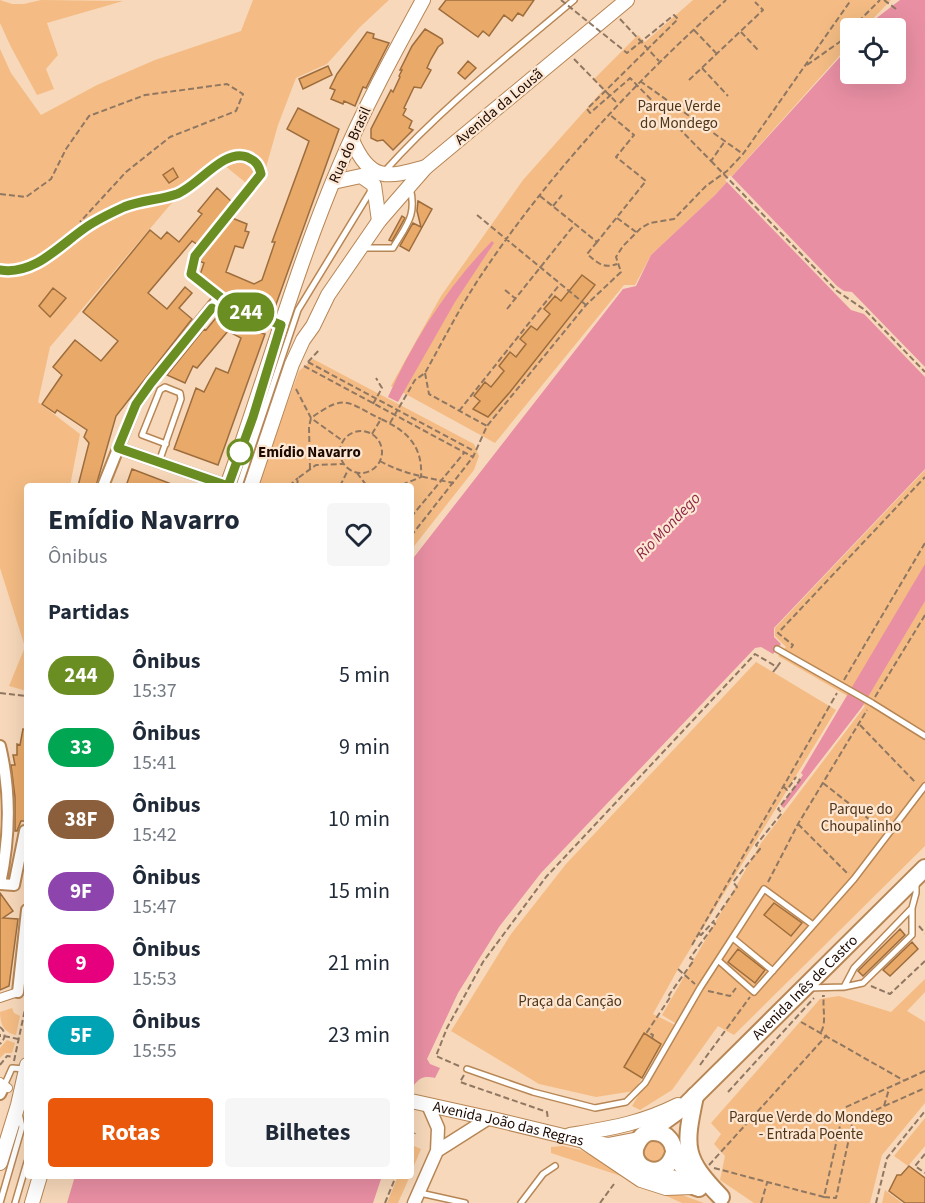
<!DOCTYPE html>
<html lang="pt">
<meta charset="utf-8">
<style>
:root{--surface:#fff;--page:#f6f6f7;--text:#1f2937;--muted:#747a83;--accent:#ea580c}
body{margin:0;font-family:"Source Sans 3",sans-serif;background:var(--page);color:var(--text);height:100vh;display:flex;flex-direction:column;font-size:22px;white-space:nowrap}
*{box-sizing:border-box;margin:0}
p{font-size:20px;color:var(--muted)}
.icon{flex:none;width:33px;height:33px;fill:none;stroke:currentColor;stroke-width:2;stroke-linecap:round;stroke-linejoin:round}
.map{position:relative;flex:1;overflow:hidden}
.details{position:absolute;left:24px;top:483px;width:390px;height:696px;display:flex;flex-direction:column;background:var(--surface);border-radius:6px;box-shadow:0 6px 24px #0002}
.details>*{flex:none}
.badge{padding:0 12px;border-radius:20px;font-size:21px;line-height:39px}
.controls{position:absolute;left:840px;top:18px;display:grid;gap:12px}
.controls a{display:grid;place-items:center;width:66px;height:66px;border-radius:6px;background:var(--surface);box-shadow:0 6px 24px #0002;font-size:30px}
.map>.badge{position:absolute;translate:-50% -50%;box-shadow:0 0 0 3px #fff}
h2{padding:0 24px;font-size:22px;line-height:54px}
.round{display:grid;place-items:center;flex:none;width:63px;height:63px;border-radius:6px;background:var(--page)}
.summary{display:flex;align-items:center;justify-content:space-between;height:102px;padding:0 24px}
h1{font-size:28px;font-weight:700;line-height:45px}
.action{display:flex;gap:12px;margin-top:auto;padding:12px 24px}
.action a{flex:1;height:69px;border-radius:6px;background:var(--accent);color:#fff;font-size:24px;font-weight:700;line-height:69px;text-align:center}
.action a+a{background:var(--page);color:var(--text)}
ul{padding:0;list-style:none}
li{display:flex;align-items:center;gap:18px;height:72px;padding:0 24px}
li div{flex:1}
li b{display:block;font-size:22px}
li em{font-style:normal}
li .badge{min-width:66px;font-weight:700;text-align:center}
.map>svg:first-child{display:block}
</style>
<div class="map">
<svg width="925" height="1203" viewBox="0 0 925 1203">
<rect width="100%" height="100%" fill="#f7d8ba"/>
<path fill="#f4bc84" d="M0 0 12 4H24L41 0 123 1 47 23 58 55 46 69 54 89 37 95 11 47 0 23Z
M253 0H389L360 27 327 64 296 78 278 125 265 171 240 159 233 158 240 160 255 170 246 183 224 165 228 160 170 205 50 347 38 402 80 434 70 486H27V691L9 686 25 647 0 568V49L11 73 41 115 97 85 155 60 241 31Z
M693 0H891L864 28H850V44L715 195 651 255 635 285H624L495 443 391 386 441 296 523 180 604 89 594 79 638 35 645 42Z
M313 359 474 444 479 456 474 470 411 550V486H257L299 371Z
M925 470V846L734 1035 718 1026 672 1090 640 1110 632 1106 680 1026 662 1015 761 843 865 706 778 656 786 647 775 636V628Z
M756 662 836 710 678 969 653 1014 675 1025 634 1091 596 1097 539 1084 451 1031 511 934 566 864Z
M925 979V992L907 1011 925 1022V1103L882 1155 870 1203H754L720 1180 725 1156 714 1144 721 1134 711 1123 820 999 839 996 891 1012Z
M12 1008 14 1013 20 1016 16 1035C4 1033 0 1024 0 1012Z
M7 1040 15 1043 12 1053H5L0 1058V1048Z
M925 1118V1146L908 1166 894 1156Z
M651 1138 663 1141 667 1153 656 1164 644 1160 642 1147Z
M412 1145 421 1149 411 1173V1147Z
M563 1146 580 1150 599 1159 654 1189 682 1195 704 1203H682L624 1177 551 1153V1147Z
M398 1176H410L398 1203H387Z
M885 1190 902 1203H882Z"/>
<path fill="#e98fa4" d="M900 0H925V469L774 628V637L781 644 773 654 761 647 755 648 541 873 499 927 458 993 427 1059 430 1064 440 1068 435 1078C424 1076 421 1077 414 1085L411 1084V561L623 289 636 286 651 255 715 195 850 46V74H896V28H866L874 20Z
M492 241 494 243 455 302 398 402 388 397C414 339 447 287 492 241Z
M925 564V601L862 707 784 808 781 806 803 775 801 773Z
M75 1176H382L373 1203H67Z"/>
<path fill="#f7d8ba" d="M730 175 837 286 844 291 852 292 925 367V377L864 314 851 310 725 180Z"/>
<path fill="#e9a969" stroke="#9d6d3d" stroke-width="1.5" d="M446 0H534L523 16 518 13 512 21 504 15 489 36 483 31 478 37 439 9Z
M425 29 442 39 443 43 438 47 431 59 427 68 431 70 421 88 414 87 404 108 406 109 403 115 412 121 409 128 413 130 393 150 383 140 377 141 371 138V129L391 90 393 92 400 77 399 76 402 70H400L412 46Z
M367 32 374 34 373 38 389 43 366 88 363 87 355 106 344 101 343 104 331 99 335 90 330 88 337 74Z
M468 61 476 68 465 79 458 73Z
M328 66 332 75 303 89 299 79Z
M298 108 339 129 274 310 270 313 218 291 200 275 204 263 199 261 232 218 247 224 245 231 249 232 243 248 235 246 226 272 254 284 262 280 275 242H272L309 141 287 129Z
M173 168 178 177 169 183 163 175Z
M217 188 232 202 198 245 192 241 148 293 167 309 185 287 192 293 179 308 192 319 116 416 96 486H78L89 443 84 437 87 430 57 410 55 413 42 404 62 375 53 367 75 340 101 361 118 341 83 312 150 230 161 239 167 232 179 242 202 214 198 211Z
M418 201 432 209 409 251 400 246 413 223 421 227 417 211Z
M402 216 405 218 392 241 389 240Z
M582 275 595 285 510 392 488 417 473 409 480 401 474 396 485 382 491 387 504 371 499 366 510 352 516 357 526 344 520 339 531 326 537 330 550 314 544 309 555 296 561 301Z
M53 288 66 298 50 317 39 306Z
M223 312 262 329 260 333 265 334 218 465 174 449 196 388 204 392 216 368 228 373 241 338 228 331 197 368 193 366 185 383 167 375 204 329 206 330 219 314Z
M132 469 174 485V486H126Z
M23 729 27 730V821H21L17 831H15V797L11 765H15L13 755H17V744L20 745Z
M0 893 13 911 3 918 18 919 9 986 0 990Z
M774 903 802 923 791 936 764 915Z
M900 929 905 935 863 976 858 971Z
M912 942 918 949 890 976 883 970Z
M738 949 765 970 755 983 728 962Z
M644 1033 661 1044 642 1078 624 1067Z
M909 1166 925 1178V1203H905L889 1191 897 1175H901Z"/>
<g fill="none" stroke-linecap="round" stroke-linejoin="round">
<g stroke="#b78655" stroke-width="8">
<path id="service" d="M384 172C441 108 509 55 574 0
M363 248H393C407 224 417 216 410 187
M0 270C38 276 62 242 91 224 101 218 113 212 124 207 141 200 165 202 181 192 196 183 214 163 229 157 243 151 258 160 261 174L195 256 191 274 219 298
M159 462 181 399 180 393 165 387 160 390 142 435 166 444
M239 486 298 310 372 189
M777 649 872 703 925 736
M734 939 773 971
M719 961 754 992 854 879 925 786
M844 987 854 968 912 908
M808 988 844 987 863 983 912 935V908L916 893V883
M467 1069 533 1092 595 1108 626 1102 645 1083 700 988 764 889 813 925
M4 1086 12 1068 25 1069
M420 1193 465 1203
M0 1203 22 1127 19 1113
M15 1203 27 1162
M521 1203 543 1174 555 1166"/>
</g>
<g stroke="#b78655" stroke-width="10">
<path id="pedestrian" d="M0 998 18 992
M0 1082 8 1088"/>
</g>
<g stroke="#b78655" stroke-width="14">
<path id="minor" d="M118 448 228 486
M103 486 136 404 151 383 219 298 229 304 281 325
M0 746C11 792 10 838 0 884L14 885 25 831H27
M18 992 27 910
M0 1094 2 1090"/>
</g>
<g stroke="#b78655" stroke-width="15">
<path id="tertiary" d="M437 1151 489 1118
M414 1203 437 1151 438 1128 428 1105"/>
</g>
<g stroke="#b78655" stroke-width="16">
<g id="secondary">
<path d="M352 140C370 182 387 178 426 167"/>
<path d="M333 182 361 176 374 185 379 221"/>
<path d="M227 486C265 381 295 270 339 167 363 110 393 55 423 0"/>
<path d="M251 486 292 364 303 340 313 326 328 295 379 221 426 167 627 0"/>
<path id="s1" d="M411 1101 497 1120 584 1141 608 1145 639 1139"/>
<path d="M570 1135C611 1128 640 1124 678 1105"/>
<path d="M586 1143 641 1180 666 1188 692 1187"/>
<path d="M608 1145 637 1161"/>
<path d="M0 1163 18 1105 27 1065"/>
<path d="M32 1203 40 1176"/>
</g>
</g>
<g stroke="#b78655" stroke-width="20">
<g id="primary">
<path d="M695 1096C684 1148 683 1158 721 1197"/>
<path id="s2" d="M649 1132 685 1106 925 868"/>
<path d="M674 1153C664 1187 623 1166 638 1142 641 1136 646 1132 653 1132 659 1132 665 1134 669 1139 674 1144 673 1150 676 1156 682 1167 690 1177 697 1187"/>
<path d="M652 1171 699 1188"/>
</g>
</g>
<path stroke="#907762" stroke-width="2" stroke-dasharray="6 3" stroke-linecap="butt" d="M884 0 896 9
M620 19 659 61
M852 28 880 0
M694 30 717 54
M741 32 758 50
M574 59 618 104
M807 65 841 41 850 30
M702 68 728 96
M628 80 630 78 711 161 725 141
M689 80 763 10 755 2
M640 81 743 154
M0 194 26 197 51 179 66 149 89 116 145 95 227 84 243 94 236 111 170 137 126 172 80 222
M540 196 575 224
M553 206 562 195
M477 215 586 305
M617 218 636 232
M597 242 587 254C598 263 603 269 617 264
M505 290 516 299
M507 309 575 224 597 242 646 181 616 157 634 135 609 114
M308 362 474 451
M308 362 320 349
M304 366 473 457
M425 373 429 394 487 426
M296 389 311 418 343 441
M373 404 382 388 376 378
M459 411 560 284
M390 423 415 380 425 373C444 339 462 303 484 271 552 170 636 81 726 0
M340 452a21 21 0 1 1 42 0a21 21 0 1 1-42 0Z
M372 434 381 419C407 431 423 446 421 477L399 486
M380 461C403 474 428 478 454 483
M310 469 309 427 311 418C346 393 346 402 381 419
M357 473 367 486
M289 486 298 478
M297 486 298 478 316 465 343 464
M340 486 348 470
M411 517 464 453
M411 536 473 457 487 426 586 305 621 272 616 257 623 246 641 228 650 223 674 219 706 186 727 171 743 154 851 0
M791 648 793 645 778 633 925 477
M773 672 777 667
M844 680 925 543
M0 693 27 696
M875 697 925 615
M860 725 916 783
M823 783 884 831
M783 786 787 790 796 777
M798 824 848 874 849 873
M768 882 798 824 867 710
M919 926 925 933
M699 934 701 935 713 922
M692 945 837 693
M678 969 695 984
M871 986 890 994 925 961
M708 991 730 996 736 988
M801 1022 903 1080
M0 1027C6 1032 6 1038 0 1044
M821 1032C827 1021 822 1009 824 996H822
M0 1034V1037
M4 1036 18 1039
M14 1061 27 1000
M0 1065 7 1056 13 1057
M700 1065 750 997
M459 1066 436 1056 447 1028 483 962 546 877 755 654 777 667 782 660
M464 1075 460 1082 547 1112 548 1120
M728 1092 814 998
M884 1106 889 1089
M411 1142 415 1133
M925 1154 915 1166 925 1173
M709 1165 827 1035
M714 1168 824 1197 844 1108 925 1071
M824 1197 836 1198 853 1120 925 1088
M385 1203 396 1176
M600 1203 614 1184
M761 1203 767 1183
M876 1203 887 1158 925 1111"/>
<use href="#service" stroke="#fff" stroke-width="5"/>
<use href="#pedestrian" stroke="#fff" stroke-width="8"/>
<use href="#minor" stroke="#fff" stroke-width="10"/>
<use href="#tertiary" stroke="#fff" stroke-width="12"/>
<use href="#secondary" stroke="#fff" stroke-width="14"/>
<use href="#primary" stroke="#fff" stroke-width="16"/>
<path stroke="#907762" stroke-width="2" stroke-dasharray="6 3" stroke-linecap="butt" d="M561 0 627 53 674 15 678 19 587 109 590 113 628 80
M711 161 837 291 865 310 925 372
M652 1038 653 1035 647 1032 671 996 669 995 694 960 690 958 715 924 713 922 737 887 733 882 760 849 756 845 782 813 778 809 800 780 796 777"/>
</g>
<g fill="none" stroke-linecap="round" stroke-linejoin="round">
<g stroke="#fff" stroke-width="14">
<path id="line" d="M0 270C37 276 63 241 91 224 101 218 113 212 124 207 141 200 160 200 177 194 198 186 224 148 247 157 256 161 259 165 261 174L195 256 191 274 229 304 281 325 253 417 228 486 118 448 136 404 151 383 212 308"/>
</g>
<use href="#line" stroke="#6b8e23" stroke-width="9"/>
</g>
<circle fill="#fff" stroke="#6b8e23" stroke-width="3" cx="240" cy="452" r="12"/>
<g text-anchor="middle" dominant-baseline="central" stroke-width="4.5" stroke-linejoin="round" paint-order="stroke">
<g font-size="15" fill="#4f3418" stroke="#fde7d3">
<text x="679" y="106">Parque Verde<tspan x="679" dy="17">do Mondego</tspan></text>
<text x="861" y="809">Parque do<tspan x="861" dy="17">Choupalinho</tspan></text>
<text x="570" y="1001">Praça da Canção</text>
<text x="811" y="1117">Parque Verde do Mondego<tspan x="811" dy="17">- Entrada Poente</tspan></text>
</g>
<g font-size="15" fill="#1c0a00" stroke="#fde7d3">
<text transform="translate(499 107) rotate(-40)">Avenida da Lousã</text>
<text transform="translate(350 145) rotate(-66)">Rua do Brasil</text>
<text stroke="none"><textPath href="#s2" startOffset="213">Avenida Inês de Castro</textPath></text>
<text stroke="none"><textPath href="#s1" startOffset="100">Avenida João das Regras</textPath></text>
</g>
<g font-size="15" font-weight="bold" fill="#1c0a00" stroke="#fde7d3" text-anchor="start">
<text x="258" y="452">Emídio Navarro</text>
</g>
<g font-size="16" font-style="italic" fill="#8d2547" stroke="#fde7d3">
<text transform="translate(668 526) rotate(-46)">Rio Mondego</text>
</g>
</g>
</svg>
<div class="controls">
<a><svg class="icon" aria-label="locate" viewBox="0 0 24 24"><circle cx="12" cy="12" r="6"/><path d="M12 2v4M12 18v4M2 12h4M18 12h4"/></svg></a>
</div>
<b class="badge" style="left:246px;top:312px;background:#6b8e23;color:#fff">244</b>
<section class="details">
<div class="summary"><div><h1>Emídio Navarro</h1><p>Ônibus</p></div><a class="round"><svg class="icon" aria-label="heart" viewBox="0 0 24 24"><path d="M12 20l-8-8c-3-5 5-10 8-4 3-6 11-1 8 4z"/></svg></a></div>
<h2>Partidas</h2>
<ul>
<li><span class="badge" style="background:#6b8e23;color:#fff">244</span><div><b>Ônibus</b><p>15:37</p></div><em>5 min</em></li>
<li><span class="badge" style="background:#00a651;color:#fff">33</span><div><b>Ônibus</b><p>15:41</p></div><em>9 min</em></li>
<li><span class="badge" style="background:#8b5e3c;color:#fff">38F</span><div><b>Ônibus</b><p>15:42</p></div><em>10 min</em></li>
<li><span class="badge" style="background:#8e44ad;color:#fff">9F</span><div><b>Ônibus</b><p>15:47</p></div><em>15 min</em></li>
<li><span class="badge" style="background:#e6007e;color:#fff">9</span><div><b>Ônibus</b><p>15:53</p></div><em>21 min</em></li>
<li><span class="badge" style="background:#00a3b4;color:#fff">5F</span><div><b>Ônibus</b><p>15:55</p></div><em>23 min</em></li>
</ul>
<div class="action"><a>Rotas</a><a>Bilhetes</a></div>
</section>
</div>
